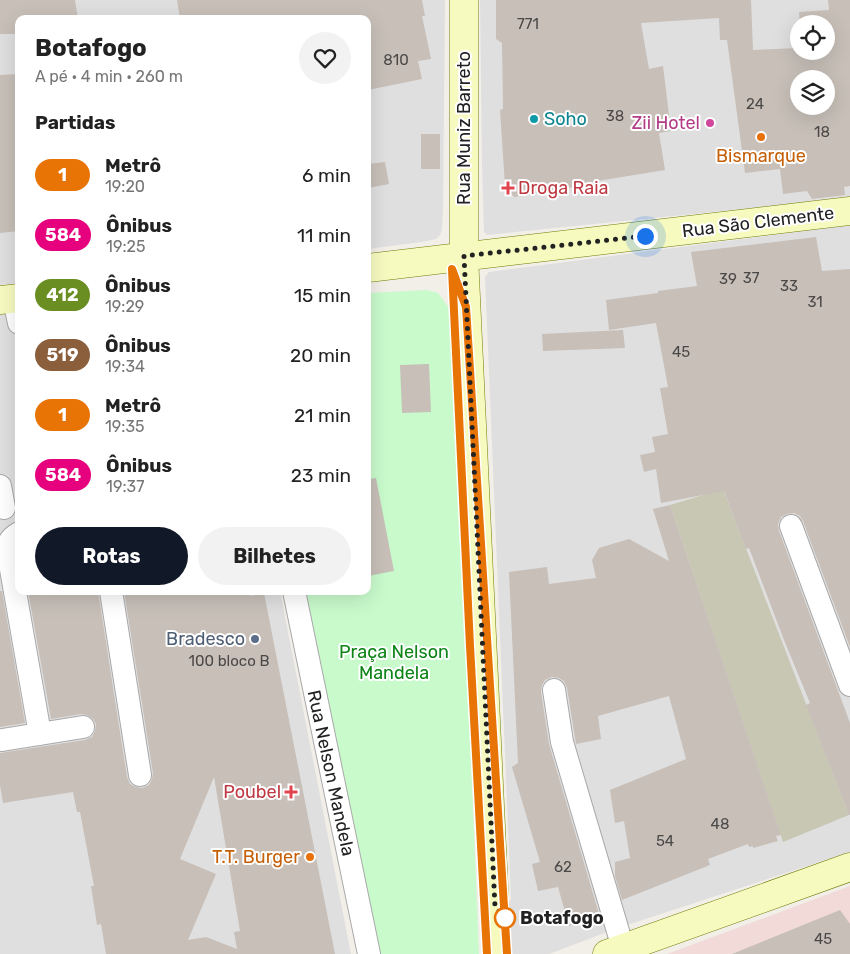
<!DOCTYPE html>
<html lang="pt">
<meta charset="utf-8">
<style>
:root{--surface:#fff;--page:#f2f2f2;--text:#222;--muted:#767676;--accent:#111827}
body{margin:0;font-family:Rubik,sans-serif;background:var(--page);color:var(--text);height:100vh;display:flex;flex-direction:column;font-size:19px;white-space:nowrap}
*{box-sizing:border-box;margin:0}
p{font-size:16px;color:var(--muted)}
.icon{flex:none;width:28px;height:28px;fill:none;stroke:currentColor;stroke-width:2;stroke-linecap:round;stroke-linejoin:round}
.map{position:relative;flex:1;overflow:hidden}
.side{position:absolute;left:15px;top:15px;width:356px;height:580px;display:flex;flex-direction:column;background:var(--surface);border-radius:10px;box-shadow:0 5px 20px #0002}
.side>*{flex:none}
.badge{padding:0 10px;border-radius:16px;font-size:18px;line-height:32px}
.tools{position:absolute;left:790px;top:15px;display:grid;gap:10px}
.tools a{display:grid;place-items:center;width:45px;height:45px;border-radius:50%;background:var(--surface);box-shadow:0 5px 20px #0002;font-size:25px}
.you{position:absolute;width:25px;height:25px;margin:-12px;border:4px solid #fff;border-radius:50%;background:#1a73e8;box-shadow:0 0 0 8px #1a73e833}
.map>.badge{position:absolute;translate:-50% -50%;box-shadow:0 0 0 2px #fff}
h2{padding:0 20px;font-size:19px;line-height:45px}
.round{display:grid;place-items:center;flex:none;width:52px;height:52px;border-radius:26px;background:var(--page)}
.headline{display:flex;align-items:center;justify-content:space-between;height:85px;padding:0 20px}
h1{font-size:24px;font-weight:700;line-height:38px}
.primary-button{display:flex;gap:10px;margin-top:auto;padding:10px 20px}
.primary-button a{flex:1;height:58px;border-radius:30px;background:var(--accent);color:#fff;font-size:20px;font-weight:700;line-height:58px;text-align:center}
.primary-button a+a{background:var(--page);color:var(--text)}
ul{padding:0;list-style:none}
li{display:flex;align-items:center;gap:15px;height:60px;padding:0 20px}
li div{flex:1}
li b{display:block;font-size:19px}
li em{font-style:normal}
li .badge{min-width:55px;font-weight:700;text-align:center}
.map>svg:first-child{display:block}
</style>
<div class="map">
<svg width="850" height="954" viewBox="0 0 850 954">
<rect width="100%" height="100%" fill="#f2efe9"/>
<path fill="#e0dfdf" fill-rule="evenodd" d="M0 0H445L443 208 442 229 440 235 436 239 421 242 368 249V19H19V283L0 285Z
M480 0H850V197L762 207 487 235 484 232 482 166ZM799 24H826V51H799ZM799 79H826V106H799Z
M850 225V852L618 928 549 954H512L510 952 505 906 511 899 485 277 489 272Z
M19 313V591H280L351 954H0V314Z"/>
<path fill="#f2dad9" d="M850 886V954H667Z"/>
<path fill="#c7c7b4" d="M723 489 849 815 783 842 670 505Z"/>
<path fill="#c8facc" d="M427 290 438 293 453 313 479 954H376L306 591H368V293Z"/>
<path fill="#c7bfb8" fill-rule="evenodd" d="M0 0H75L78 19H19V34H0Z
M177 0H422L425 16H422L431 59 418 61 422 79 368 90V19H180Z
M496 0H751L753 50 799 48V51H826V24H800L799 12 829 10 828 0H850V186L844 187 845 195 812 199 807 191 783 194 780 169 745 173 727 40H720L719 18 641 23 649 69 663 66 671 131 659 133 665 170 585 183 586 185 514 197 505 186 500 110 503 109 502 43 496 39ZM799 79H826V106H799Z
M19 74V231L0 233V75Z
M421 134H440V169H421Z
M385 162 389 184 368 188V164Z
M816 237 822 271 850 269V647L803 521 800 516 794 513 787 514 781 517 778 524 779 531 850 723V815H849L806 705 810 703 784 640 749 548 746 549 724 491 661 503 656 469 644 472 640 455 655 452 652 437 668 434 660 388 668 387 656 323 609 330 606 300 658 293V291L697 286 691 252Z
M623 330 625 348 543 351 542 334Z
M429 364 431 412 402 413 400 365Z
M376 478 394 571 368 576V479Z
M670 505 781 835 776 836 778 841 753 848V846L749 847 748 844 708 859 710 865 622 900 615 876V862L630 858 624 821 615 823 610 790 686 759 669 696 598 716 601 739 576 744 567 688 564 681 559 678 552 677 545 680 542 685 541 692 549 744 599 914 569 926 558 887 538 891 532 864 540 862 512 767 518 763 509 572 547 567 549 584 596 578 592 560 599 548 629 539 669 561 653 509Z
M0 591H2L25 723 0 727Z
M28 591H98L127 777 130 784 136 787 142 788 149 785 152 779 153 773 124 591H250L251 596 264 593 335 954H106L101 924 97 925 91 886H94L80 812H77L73 792 3 803 0 785V753L85 740 92 737 95 731 96 724 93 719 87 715 81 714 51 719ZM214 777 240 931 234 932 237 949 206 937 188 940 216 874 180 859Z
M840 910 850 924V954H732Z"/>
<g fill="none" stroke-linecap="round" stroke-linejoin="round">
<g stroke="#a9a9a9" stroke-width="24">
<path id="street" d="M14 299 19 323
M0 486 4 508
M791 526 850 685
M19 533C10 538 8 542 8 552L40 734
M111 591 140 775
M294 591 369 954
M554 690 562 742 623 948
M2 740 83 727"/>
</g>
<g stroke="#707d05" stroke-width="29">
<path id="secondary" d="M464 0V256L497 954
M368 268 850 211
M0 300 19 298
M607 954 850 867"/>
</g>
<use href="#street" stroke="#fff" stroke-width="22"/>
<use href="#secondary" stroke="#f7fabf" stroke-width="28"/>
</g>
<g fill="none" stroke-linecap="round" stroke-linejoin="round">
<g stroke="#fff" stroke-width="11">
<path id="line" d="M487 954 470 646 452 269 466 307 507 954"/>
</g>
<use href="#line" stroke="#e77405" stroke-width="8"/>
<path stroke="#222" stroke-width="5" stroke-dasharray="0 9" d="M505 918 495 907 464 256 645 236"/>
</g>
<circle fill="#0f9aa8" stroke="#fff" stroke-width="2" cx="534" cy="119" r="5"/>
<circle fill="#d1479c" stroke="#fff" stroke-width="2" cx="710" cy="123" r="5"/>
<g fill="#e8710a" stroke="#fff" stroke-width="2">
<circle cx="761" cy="137" r="5"/>
<circle cx="310" cy="857" r="5"/>
</g>
<g fill="#e0444e" stroke="#fff" stroke-width="2">
<path d="M505.5 180.5h5v5h5v5h-5v5h-5v-5h-5v-5h5z"/>
<path d="M288.5 784.5h5v5h5v5h-5v5h-5v-5h-5v-5h5z"/>
</g>
<circle fill="#5c6f8a" stroke="#fff" stroke-width="2" cx="255" cy="639" r="5"/>
<circle fill="#fff" stroke="#e77405" stroke-width="2.5" cx="505" cy="918" r="10"/>
<g text-anchor="middle" dominant-baseline="central" stroke-width="4" stroke-linejoin="round" paint-order="stroke">
<g font-size="15" fill="#4b4948">
<text x="528" y="24">771</text>
<text x="396" y="60">810</text>
<text x="755" y="104">24</text>
<text x="615" y="116">38</text>
<text x="822" y="132">18</text>
<text x="751" y="278">37</text>
<text x="728" y="279">39</text>
<text x="789" y="286">33</text>
<text x="815" y="302">31</text>
<text x="681" y="352">45</text>
<text x="229" y="661">100 bloco B</text>
<text x="720" y="824">48</text>
<text x="665" y="841">54</text>
<text x="563" y="867">62</text>
<text x="823" y="939">45</text>
</g>
<g font-size="18" fill="#0d838f" stroke="#fff" text-anchor="start">
<text x="544" y="119">Soho</text>
</g>
<g font-size="18" fill="#b23c85" stroke="#fff" text-anchor="end">
<text x="700" y="123">Zii Hotel</text>
</g>
<g font-size="18" fill="#222" stroke="#fff">
<text transform="translate(464 128) rotate(-90)">Rua Muniz Barreto</text>
<text transform="translate(758 222) rotate(-7)">Rua São Clemente</text>
<text transform="translate(331 773) rotate(78)">Rua Nelson Mandela</text>
</g>
<g font-size="18" fill="#c56008" stroke="#fff">
<text x="761" y="156">Bismarque</text>
<text x="300" y="857" text-anchor="end">T.T. Burger</text>
</g>
<g font-size="18" fill="#be3a42" stroke="#fff" text-anchor="start">
<text x="518" y="188">Droga Raia</text>
<text x="281" y="792" text-anchor="end">Poubel</text>
</g>
<g font-size="18" fill="#4e5e75" stroke="#fff" text-anchor="end">
<text x="245" y="639">Bradesco</text>
</g>
<g font-size="18" fill="#0c8416" stroke="#fff">
<text x="394" y="652">Praça Nelson<tspan x="394" dy="21">Mandela</tspan></text>
</g>
<g font-size="18" font-weight="bold" fill="#222" stroke="#fff" text-anchor="start">
<text x="520" y="918">Botafogo</text>
</g>
</g>
</svg>
<div class="tools">
<a><svg class="icon" aria-label="locate" viewBox="0 0 24 24"><circle cx="12" cy="12" r="6"/><path d="M12 2v4M12 18v4M2 12h4M18 12h4"/></svg></a>
<a><svg class="icon" aria-label="layers" viewBox="0 0 24 24"><path d="M12 4l9 5-9 5-9-5zM3 14l9 5 9-5"/></svg></a>
</div>
<div class="you" style="left:645px;top:236px"></div>
<section class="side">
<div class="headline"><div><h1>Botafogo</h1><p>A pé · 4 min · 260 m</p></div><a class="round"><svg class="icon" aria-label="heart" viewBox="0 0 24 24"><path d="M12 20l-8-8c-3-5 5-10 8-4 3-6 11-1 8 4z"/></svg></a></div>
<h2>Partidas</h2>
<ul>
<li><span class="badge" style="background:#e77405;color:#fff">1</span><div><b>Metrô</b><p>19:20</p></div><em>6 min</em></li>
<li><span class="badge" style="background:#e6007e;color:#fff">584</span><div><b>Ônibus</b><p>19:25</p></div><em>11 min</em></li>
<li><span class="badge" style="background:#6b8e23;color:#fff">412</span><div><b>Ônibus</b><p>19:29</p></div><em>15 min</em></li>
<li><span class="badge" style="background:#8b5e3c;color:#fff">519</span><div><b>Ônibus</b><p>19:34</p></div><em>20 min</em></li>
<li><span class="badge" style="background:#e77405;color:#fff">1</span><div><b>Metrô</b><p>19:35</p></div><em>21 min</em></li>
<li><span class="badge" style="background:#e6007e;color:#fff">584</span><div><b>Ônibus</b><p>19:37</p></div><em>23 min</em></li>
</ul>
<div class="primary-button"><a>Rotas</a><a>Bilhetes</a></div>
</section>
</div>
